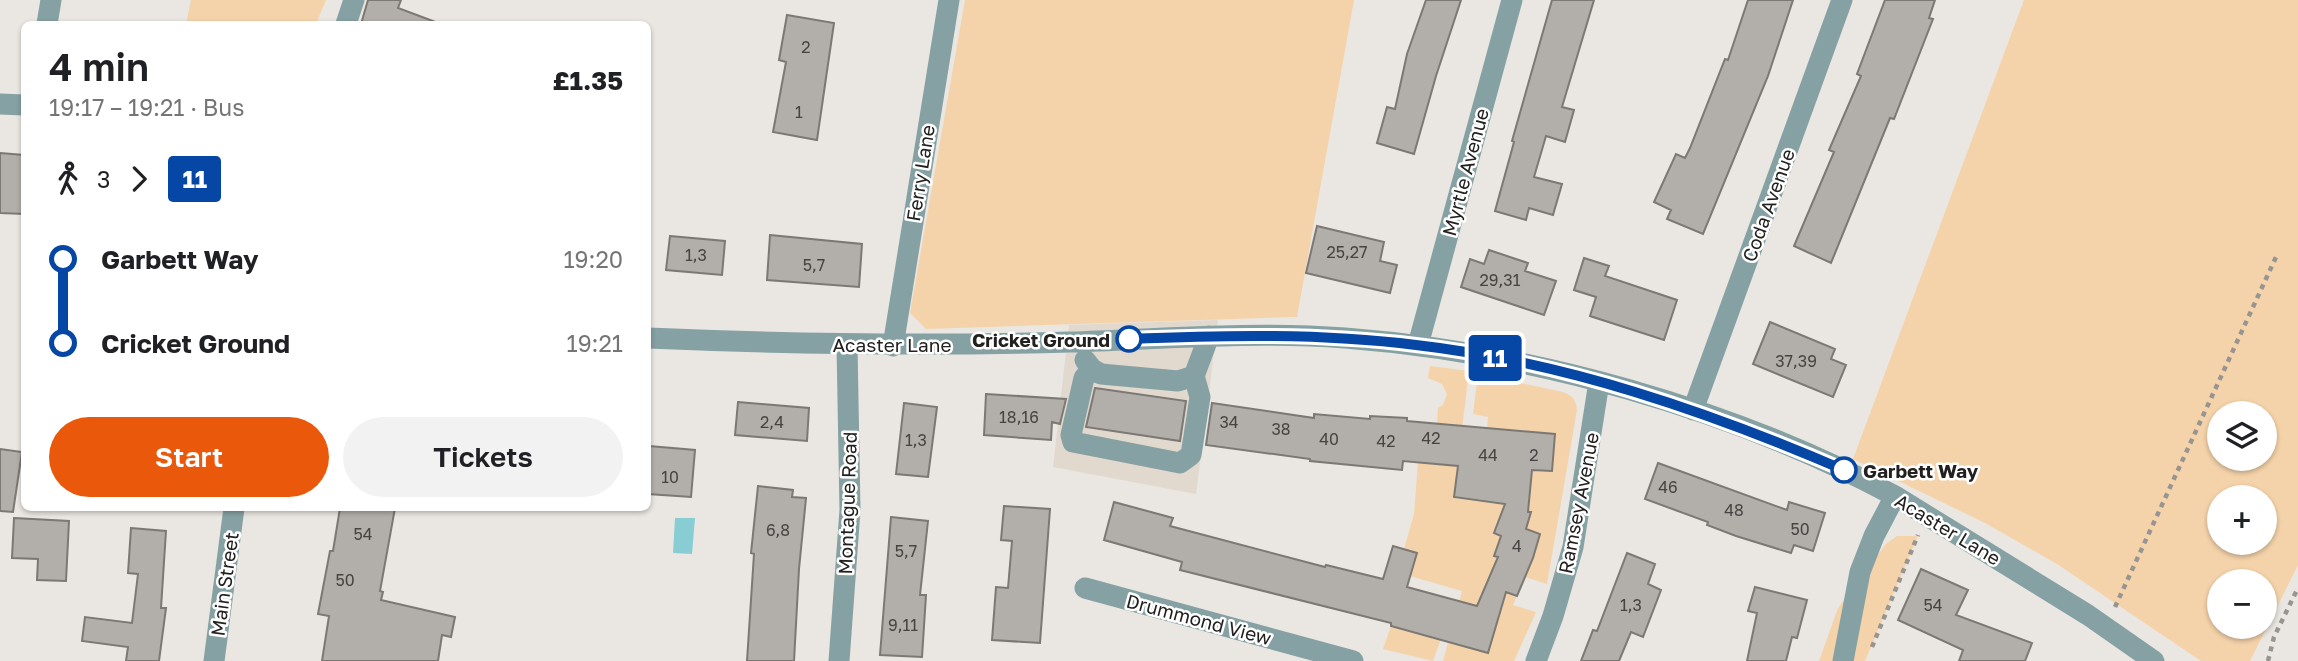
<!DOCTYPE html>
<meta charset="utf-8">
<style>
:root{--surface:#fff;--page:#f2f2f2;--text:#202124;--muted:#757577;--accent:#ea580c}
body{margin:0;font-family:"Golos Text",sans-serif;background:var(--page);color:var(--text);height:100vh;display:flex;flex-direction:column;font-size:26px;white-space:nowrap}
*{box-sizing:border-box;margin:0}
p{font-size:23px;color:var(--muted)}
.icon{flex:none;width:38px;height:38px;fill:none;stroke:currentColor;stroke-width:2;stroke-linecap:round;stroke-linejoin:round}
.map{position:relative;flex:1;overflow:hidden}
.details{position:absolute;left:21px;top:21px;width:630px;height:490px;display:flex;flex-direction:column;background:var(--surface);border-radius:10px;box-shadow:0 2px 5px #0004}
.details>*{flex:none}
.badge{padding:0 14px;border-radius:5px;font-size:24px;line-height:46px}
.controls{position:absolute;left:2207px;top:401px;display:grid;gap:14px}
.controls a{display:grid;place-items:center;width:70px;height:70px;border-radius:50%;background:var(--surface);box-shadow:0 2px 5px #0004;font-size:35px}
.map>.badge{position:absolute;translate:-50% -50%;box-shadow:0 0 0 4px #fff}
.legs{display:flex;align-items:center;gap:10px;height:77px;padding:0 28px;font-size:23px}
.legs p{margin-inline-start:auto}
.headline{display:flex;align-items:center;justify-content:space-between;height:119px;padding:0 28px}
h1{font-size:38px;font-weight:600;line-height:52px}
.button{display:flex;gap:14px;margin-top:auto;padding:14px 28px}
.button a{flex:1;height:80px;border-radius:42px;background:var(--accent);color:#fff;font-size:28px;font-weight:600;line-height:80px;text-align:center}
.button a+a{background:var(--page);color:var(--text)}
ul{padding:0 28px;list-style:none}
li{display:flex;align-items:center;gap:24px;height:84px;font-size:26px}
li i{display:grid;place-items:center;width:10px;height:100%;margin:0 9px;background:currentColor}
li i::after{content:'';width:18px;height:18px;margin:-9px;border:5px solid;border-radius:50%;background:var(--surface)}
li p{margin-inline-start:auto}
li:first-child i{background:linear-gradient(#0000 50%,currentColor 0)}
li:last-child i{background:linear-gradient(currentColor 50%,#0000 0)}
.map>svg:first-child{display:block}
</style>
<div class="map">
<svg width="2298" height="661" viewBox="0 0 2298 661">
<rect width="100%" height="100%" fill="#eae6e1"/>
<path fill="#e2d9ce" d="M1218 320 1196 494 1053 467 1069 325Z"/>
<path fill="#f5d3aa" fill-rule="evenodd" d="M191 0H326L316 24H186Z
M965 0H1354L1297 317 926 329 910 313Z
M2024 0H2298V565L2250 661H2201L2057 564 1985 523 1853 459ZM2219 413H2264V458H2219ZM2219 497H2264V542H2219ZM2219 581H2264V626H2219Z
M1430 366 1469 371 1454 496 1487 428 1488 417 1473 414 1478 374 1563 392C1573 396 1576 400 1577 410L1547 584 1525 577 1497 559 1487 584 1517 596 1513 605 1536 612 1514 661H1443L1462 591 1410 576 1417 553 1404 549 1414 514 1418 462 1453 465 1456 424 1437 423 1438 408 1443 405 1447 394 1442 384 1428 378ZM1554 434 1552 471 1532 470ZM1499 520 1540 534 1531 566 1494 556 1501 536 1494 533ZM1465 604 1499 613 1487 653 1454 644Z
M1897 536H1918L1865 661H1819L1838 608 1886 544Z
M1391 626 1441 639 1433 661 1383 649Z"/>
<path fill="#88cdd3" d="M675 518H695L692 554 673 553Z"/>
<path fill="#b2aea9" stroke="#7c7874" stroke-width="2" d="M368 0H401L398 8 438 23 437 24H361Z
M1426 0H1461L1436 76 1414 154 1377 143 1387 107 1395 109 1407 54Z
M1552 0H1594L1562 107 1574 110 1565 142 1546 136 1534 177 1562 184 1553 215 1529 208 1526 220 1495 211 1514 142 1512 141Z
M1748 0H1793L1768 76 1703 234 1667 219 1671 210 1654 202 1676 154 1685 158 1690 148 1725 59 1728 60Z
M1885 0H1935L1929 18 1933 19 1894 119 1890 118 1831 263 1794 246 1834 152 1829 150 1861 76 1857 74Z
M787 15 834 23 817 140 773 132 786 62 779 60Z
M0 153 24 155V214L0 213Z
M1317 226 1384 242 1380 261 1397 265 1390 293 1306 273Z
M770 235 862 244 859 287 767 280Z
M670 236 725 241 722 275 666 270Z
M1489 250 1528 263 1525 271 1556 281 1544 315 1461 287 1470 259 1484 264Z
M1584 258 1609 266 1605 276 1677 300 1664 340 1590 316 1596 297 1574 290Z
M1770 322 1835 349 1831 359 1846 365 1833 397 1753 364Z
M1095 388 1186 401 1180 441 1086 427Z
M986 394 1066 399 1060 424 1052 422 1051 440 984 435Z
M738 402 809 408 807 441 735 435Z
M904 403 937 407 928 477 896 474Z
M1212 403 1314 418V414L1370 419V416L1407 418V421L1555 434 1552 471 1532 470 1528 512H1531L1526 529 1540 534 1533 558 1517 596 1506 592 1488 653 1391 626V623L1180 570 1182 562 1104 540 1114 502 1173 518 1170 526 1325 567 1326 565 1383 579 1393 546 1417 553 1407 587 1477 606 1498 557 1494 556 1501 536 1494 533 1505 504 1454 497 1458 466 1403 461 1402 470 1310 461V459L1206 445Z
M649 446 695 450 691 497 648 494Z
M0 449 22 452 13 512 0 511Z
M1658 463 1787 510 1789 502 1825 513 1813 551 1794 545 1791 553 1736 536 1707 525 1708 522 1645 499Z
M758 486 793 490 792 497 806 498 799 569 794 661H747L754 554 751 553Z
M1004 506 1050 509 1040 643 992 640 996 587 1008 588 1012 541 1001 540Z
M340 508H395L380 591 383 592 381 600 455 617 451 637 442 635 438 661H322L329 616 318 614 330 551H333Z
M891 517 928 521 920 595H926L922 657 880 655Z
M14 518 69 521 66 581 37 580 38 559 12 558Z
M131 528 166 531 161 608H166L159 661H126L128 647 82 641 85 617 132 623 138 574 128 573Z
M1627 553 1655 564 1648 584 1661 590 1643 637 1631 632 1619 661H1581L1593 630 1597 631Z
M1921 569 1968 590 1956 615 2032 643 2025 661H1959L1963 650 1898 620Z
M1755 587 1807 600 1797 638 1792 637 1786 661H1747L1757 613 1748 611Z"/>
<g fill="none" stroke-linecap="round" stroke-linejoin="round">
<path stroke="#989591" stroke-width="4.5" stroke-dasharray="5 5" stroke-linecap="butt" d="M2115 607 2276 257
M1872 647 1918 535
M2268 661 2274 637 2298 588"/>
<path stroke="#85a1a3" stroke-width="21" d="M47 24 51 0
M346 24 354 0
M0 104 24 105
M648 338C788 344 929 346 1070 342 1161 339 1253 331 1345 338 1529 352 1732 408 1895 496L2088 615 2154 661
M1418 345 1512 0
M893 346 949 0
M1085 360 1092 369 1101 374 1178 381 1194 376 1209 336
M1092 369 1084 378 1071 435 1073 442 1180 463 1191 455 1200 397 1194 376
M1693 410 1842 0
M1085 588 1353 661
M214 661 234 508
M839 661 850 510 847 345
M1536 661 1553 616 1573 547 1599 382
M1843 661 1860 572 1874 536 1895 496"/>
</g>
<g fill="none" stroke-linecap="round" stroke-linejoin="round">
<g stroke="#fff" stroke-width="16">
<path id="line-1" d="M1129 339C1225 335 1321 333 1416 345 1564 362 1707 411 1844 470"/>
</g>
<use href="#line-1" stroke="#0646a5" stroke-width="10"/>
</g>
<g fill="#fff" stroke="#0646a5" stroke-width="3.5">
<circle cx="1129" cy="339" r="12"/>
<circle cx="1844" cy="470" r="12"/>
</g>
<g text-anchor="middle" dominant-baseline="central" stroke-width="5" stroke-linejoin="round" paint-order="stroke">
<g font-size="16" fill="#464442">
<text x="806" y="47">2</text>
<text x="799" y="112">1</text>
<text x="1347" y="252">25,27</text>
<text x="696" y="255">1,3</text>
<text x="814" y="265">5,7</text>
<text x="1500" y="280">29,31</text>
<text x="1796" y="361">37,39</text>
<text x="1019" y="417">18,16</text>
<text x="772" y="422">2,4</text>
<text x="1229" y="422">34</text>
<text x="1281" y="429">38</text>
<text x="1431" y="438">42</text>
<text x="1329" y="439">40</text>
<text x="916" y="440">1,3</text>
<text x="1386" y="441">42</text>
<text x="1488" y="455">44</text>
<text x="1534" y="455">2</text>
<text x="670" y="477">10</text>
<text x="1668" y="487">46</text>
<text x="1734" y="510">48</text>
<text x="1800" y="529">50</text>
<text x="778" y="530">6,8</text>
<text x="363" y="534">54</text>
<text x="1517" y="546">4</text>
<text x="906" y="551">5,7</text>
<text x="345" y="580">50</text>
<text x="1631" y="605">1,3</text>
<text x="1933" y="605">54</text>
<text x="903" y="625">9,11</text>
</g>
<g font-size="19" fill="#22211f" stroke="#fff">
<text transform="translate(1465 172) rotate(-75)">Myrtle Avenue</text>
<text transform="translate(920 173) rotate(-81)">Ferry Lane</text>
<text transform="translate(1768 205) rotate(-70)">Coda Avenue</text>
<text x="892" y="344">Acaster Lane</text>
<text transform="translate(847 503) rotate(-88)">Montague Road</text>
<text transform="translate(1578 503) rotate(-79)">Ramsey Avenue</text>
<text transform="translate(1948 529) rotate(31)">Acaster Lane</text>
<text transform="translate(224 584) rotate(-82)">Main Street</text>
<text transform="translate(1199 619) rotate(15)">Drummond View</text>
</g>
<g font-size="19" font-weight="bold" fill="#22211f" stroke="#fff" text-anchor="end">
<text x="1110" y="339">Cricket Ground</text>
<text x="1863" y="470" text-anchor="start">Garbett Way</text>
</g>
</g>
</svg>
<div class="controls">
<a><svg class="icon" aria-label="layers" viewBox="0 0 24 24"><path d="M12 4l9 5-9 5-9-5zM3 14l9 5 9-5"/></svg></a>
<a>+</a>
<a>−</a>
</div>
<b class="badge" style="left:1495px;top:358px;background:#0646a5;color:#fff">11</b>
<section class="details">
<div class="headline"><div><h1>4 min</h1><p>19:17 – 19:21 · Bus</p></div><b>£1.35</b></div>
<div class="legs"><svg class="icon" aria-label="walk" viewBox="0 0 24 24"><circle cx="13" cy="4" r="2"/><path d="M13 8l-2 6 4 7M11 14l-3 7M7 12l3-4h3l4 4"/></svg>3<svg class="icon" aria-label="forward" viewBox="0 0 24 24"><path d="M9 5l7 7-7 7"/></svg><b class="badge" style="background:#0646a5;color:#fff">11</b></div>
<ul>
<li><i style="color:#0646a5"></i><b>Garbett Way</b><p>19:20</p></li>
<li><i style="color:#0646a5"></i><b>Cricket Ground</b><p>19:21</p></li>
</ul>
<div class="button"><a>Start</a><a>Tickets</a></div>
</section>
</div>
